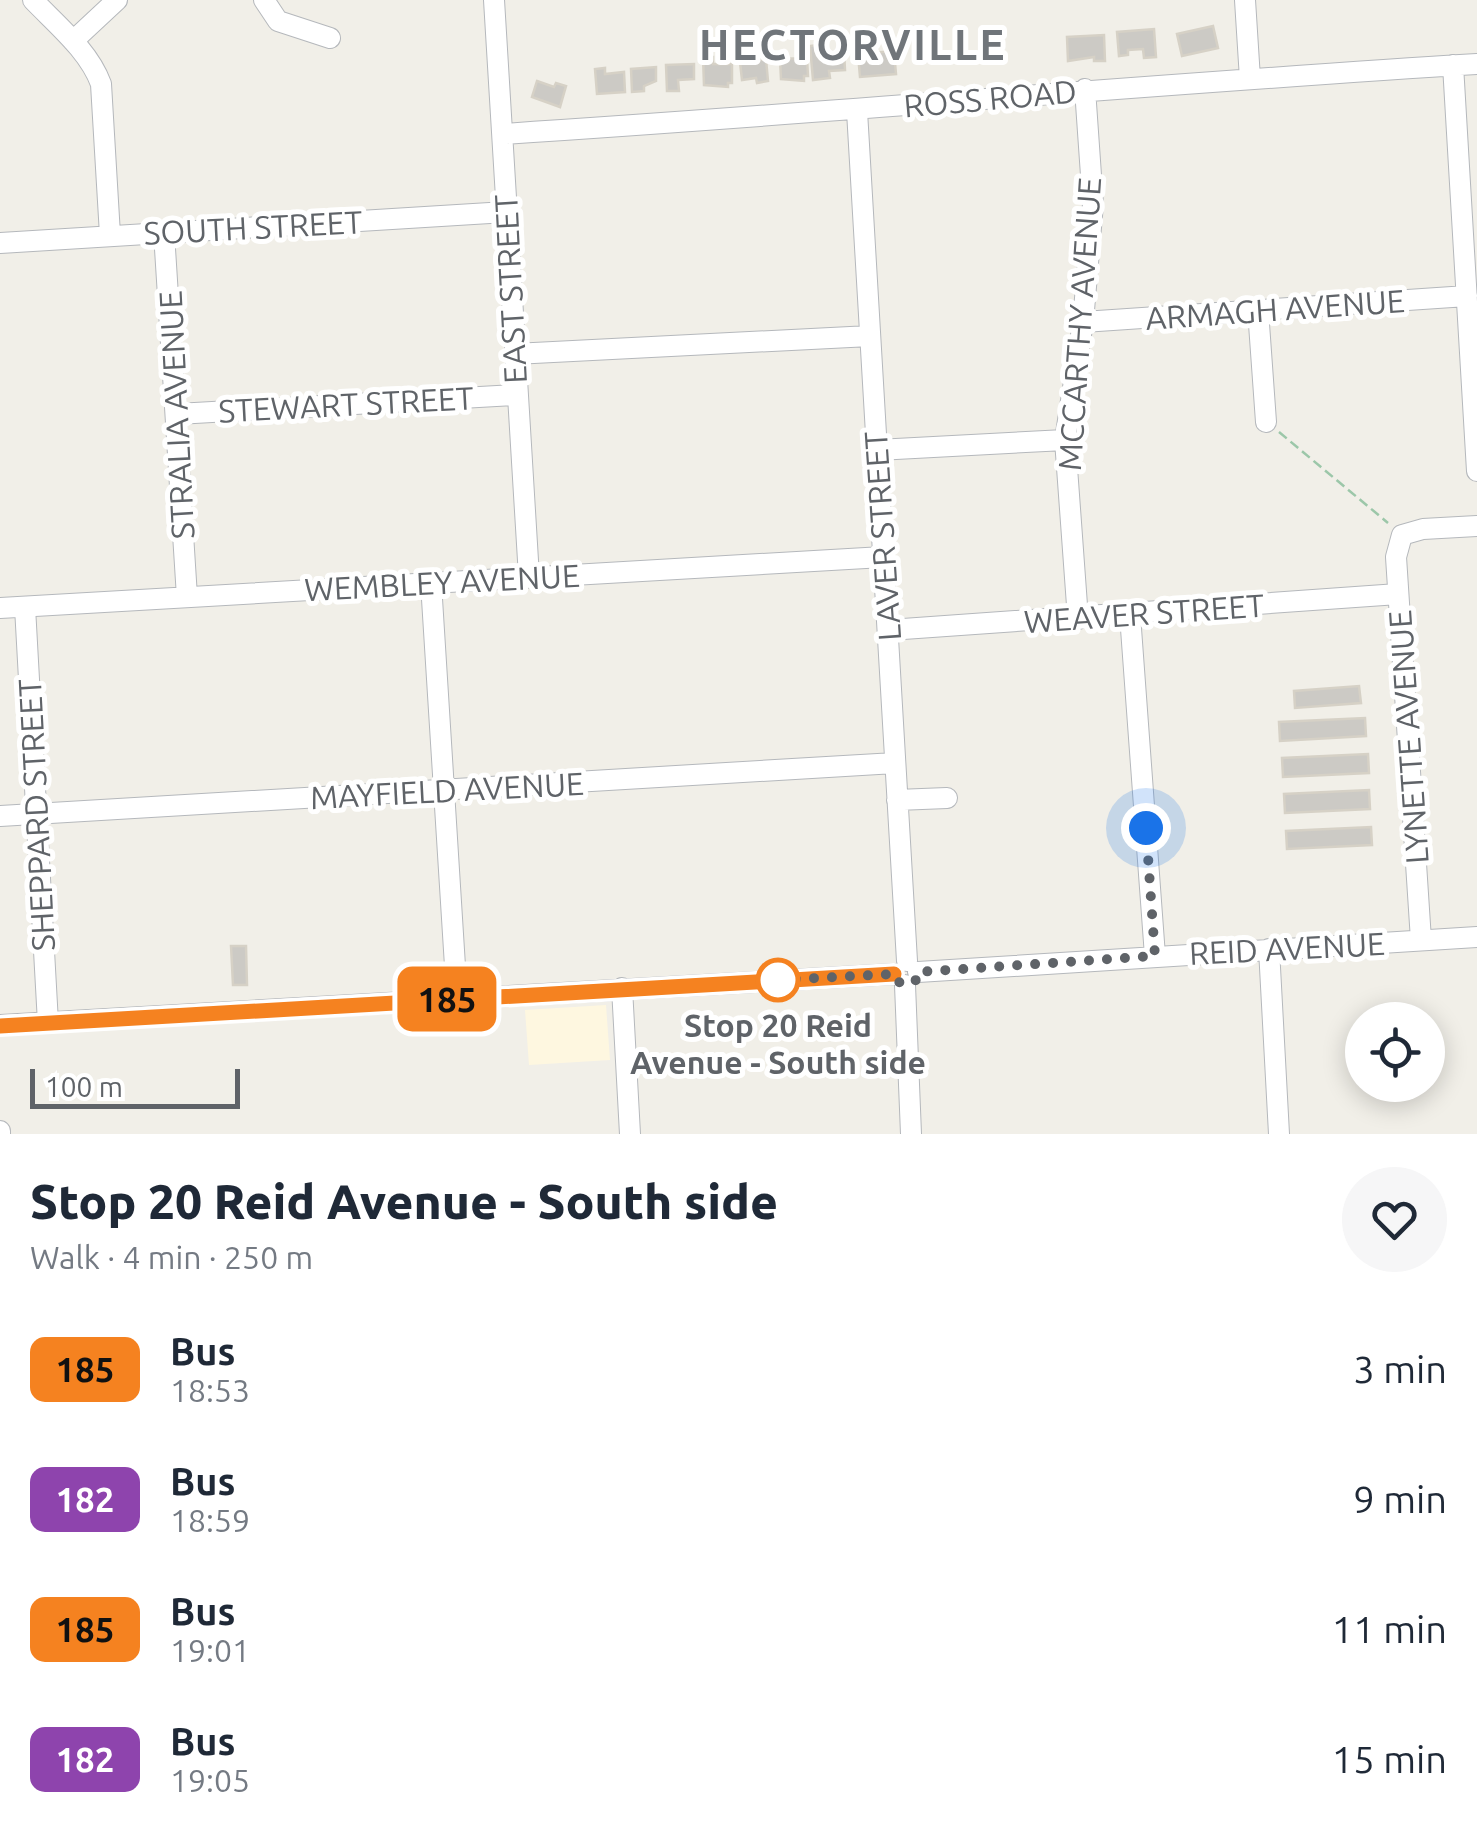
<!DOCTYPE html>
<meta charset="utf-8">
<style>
:root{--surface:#fff;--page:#f6f6f7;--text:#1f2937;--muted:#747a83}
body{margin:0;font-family:Ubuntu,sans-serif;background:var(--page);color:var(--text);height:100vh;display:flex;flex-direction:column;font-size:38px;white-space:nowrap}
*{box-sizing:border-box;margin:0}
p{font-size:32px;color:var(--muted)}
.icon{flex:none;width:55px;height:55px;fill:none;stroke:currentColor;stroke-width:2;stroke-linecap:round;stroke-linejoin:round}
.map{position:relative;height:1134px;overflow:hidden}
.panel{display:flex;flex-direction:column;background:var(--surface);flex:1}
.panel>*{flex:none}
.badge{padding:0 20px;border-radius:15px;font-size:35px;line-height:65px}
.buttons{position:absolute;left:1345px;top:1002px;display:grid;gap:20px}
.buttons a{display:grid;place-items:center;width:100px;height:100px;border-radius:50%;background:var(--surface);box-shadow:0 5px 25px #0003;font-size:50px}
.scale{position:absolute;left:30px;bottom:25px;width:210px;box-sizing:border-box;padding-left:10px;border:5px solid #5f6368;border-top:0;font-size:28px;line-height:35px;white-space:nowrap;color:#5f6368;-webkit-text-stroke:8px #fff;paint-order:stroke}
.you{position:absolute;width:50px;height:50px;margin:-25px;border:8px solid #fff;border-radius:50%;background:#1a73e8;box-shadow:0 0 0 15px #1a73e833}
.map>.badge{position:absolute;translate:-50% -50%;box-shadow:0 0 0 5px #fff}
.round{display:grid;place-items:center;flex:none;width:105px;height:105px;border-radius:52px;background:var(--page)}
.overview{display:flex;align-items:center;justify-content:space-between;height:170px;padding:0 30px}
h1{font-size:48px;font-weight:800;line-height:75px}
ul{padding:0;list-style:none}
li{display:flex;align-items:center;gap:30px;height:130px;padding:0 30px}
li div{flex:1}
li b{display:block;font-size:38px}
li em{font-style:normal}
li .badge{min-width:110px;font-weight:700;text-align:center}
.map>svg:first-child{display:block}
</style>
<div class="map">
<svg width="1477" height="1134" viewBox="0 0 1477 1134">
<rect width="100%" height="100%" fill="#f1efe8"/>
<path fill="#fef7e0" d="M606 1005 610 1060 529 1065 525 1010Z"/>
<path fill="#cccac5" stroke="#d6d1c6" stroke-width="2.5" d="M1213 26 1218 48 1182 56 1177 34Z
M1154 29 1156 57 1144 58 1143 49 1128 50V55L1119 56 1117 32Z
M1104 35 1105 61H1094V57L1068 61 1067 37Z
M825 44 826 52 844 51 845 70 829 71 830 78 813 80 810 46Z
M894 51 896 74 860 77 858 54Z
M703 57H713V64H732V83H728V87L704 85Z
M807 58 808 76H804V81L781 79 780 59Z
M766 59 768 81 757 83 756 78 742 80 740 62Z
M694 64V79L678 80 679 91H667L666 65Z
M656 67V81L644 86V91L632 92 631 69Z
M605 68V74L624 72 625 92 597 94 595 69Z
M537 81 554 87 556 83 566 86 560 107 532 97Z
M1359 686 1361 703 1295 708 1294 691Z
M1365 718 1366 736 1280 741 1279 722Z
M1368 754 1369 773 1283 777 1282 758Z
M1369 790 1370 809 1285 813 1284 794Z
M1371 827 1372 845 1287 849 1286 831Z
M231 946H246L247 985H233Z"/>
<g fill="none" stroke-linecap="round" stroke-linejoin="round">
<g stroke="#b5b8bc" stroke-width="22">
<path id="minor" d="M33 0C57 25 89 51 101 84L110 235
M264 0 278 21 330 38
M494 0 529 577
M1245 0 1250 79
M73 41 117 0
M1453 65 1477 471
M857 111 907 961
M503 134C828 113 1152 84 1477 64
M164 233 187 597
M0 243 506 212
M1258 310 1266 422
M1083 322 1467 296
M514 354 870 336
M177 414 516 395
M877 450 1065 440
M431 583 457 998
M25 607 48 1023
M0 608 883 557
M1130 615 1155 956
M1078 619 1065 440 1083 322 1093 204 1085 89
M889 630 1398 594
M897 800 947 798
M0 816 895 763
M1421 940 1396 557 1402 535 1423 529 1477 526
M1269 949 1279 1134
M918 972 1477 937
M905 985 911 1134
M622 988 630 1134
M0 1025 894 974
M0 1131V1134"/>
</g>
<path stroke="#9cc7a9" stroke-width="2.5" stroke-dasharray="10 5" stroke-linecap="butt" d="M1279 432 1388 523"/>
<use href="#minor" stroke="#fff" stroke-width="20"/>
</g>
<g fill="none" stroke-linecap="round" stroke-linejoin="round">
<g stroke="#fff" stroke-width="22">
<path id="line" d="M0 1026 894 974"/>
</g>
<use href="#line" stroke="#f58220" stroke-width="15"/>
<path stroke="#5f6368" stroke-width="10" stroke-dasharray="0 18" d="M778 980 894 974 899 982 905 985 916 980 918 972 1155 956 1146 828"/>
</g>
<circle fill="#fff" stroke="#f58220" stroke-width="5" cx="778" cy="980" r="20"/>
<g text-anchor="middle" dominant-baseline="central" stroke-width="10" stroke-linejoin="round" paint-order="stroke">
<g font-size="32" fill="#5f6368" stroke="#fff">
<text transform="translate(990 98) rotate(-5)">ROSS ROAD</text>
<text transform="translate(253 227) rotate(-3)">SOUTH STREET</text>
<text transform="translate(510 289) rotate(-93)">EAST STREET</text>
<text transform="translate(1275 309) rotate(-4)">ARMAGH AVENUE</text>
<text transform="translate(1079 324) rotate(-86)">MCCARTHY AVENUE</text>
<text transform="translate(346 404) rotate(-3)">STEWART STREET</text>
<text transform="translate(176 415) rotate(-93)">STRALIA AVENUE</text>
<text transform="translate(882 536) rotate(-94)">LAVER STREET</text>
<text transform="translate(442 582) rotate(-3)">WEMBLEY AVENUE</text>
<text transform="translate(1144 613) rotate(-4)">WEAVER STREET</text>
<text transform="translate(1408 737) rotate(-94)">LYNETTE AVENUE</text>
<text transform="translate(447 790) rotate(-3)">MAYFIELD AVENUE</text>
<text transform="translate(36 815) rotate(-93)">SHEPPARD STREET</text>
<text transform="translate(1287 948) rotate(-3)">REID AVENUE</text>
</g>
<g font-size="32" font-weight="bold" fill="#5f6368" stroke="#fff">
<text x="778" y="1025">Stop 20 Reid<tspan x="778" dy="37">Avenue - South side</tspan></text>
</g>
<g font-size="42" font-weight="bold" letter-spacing="2.5" fill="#70757a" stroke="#fff">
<text x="853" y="44">HECTORVILLE</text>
</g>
</g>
</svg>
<div class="buttons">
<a><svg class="icon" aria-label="locate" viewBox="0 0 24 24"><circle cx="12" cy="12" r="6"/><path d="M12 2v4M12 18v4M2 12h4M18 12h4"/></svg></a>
</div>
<div class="scale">100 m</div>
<div class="you" style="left:1146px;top:828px"></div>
<b class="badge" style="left:447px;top:999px;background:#f58220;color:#111">185</b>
</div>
<section class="panel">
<div class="overview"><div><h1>Stop 20 Reid Avenue - South side</h1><p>Walk · 4 min · 250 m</p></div><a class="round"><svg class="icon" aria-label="heart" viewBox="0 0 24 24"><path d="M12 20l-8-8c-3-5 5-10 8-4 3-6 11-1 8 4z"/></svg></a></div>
<ul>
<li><span class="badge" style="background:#f58220;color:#111">185</span><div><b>Bus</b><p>18:53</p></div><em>3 min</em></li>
<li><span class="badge" style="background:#8e44ad;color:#fff">182</span><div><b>Bus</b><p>18:59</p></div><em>9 min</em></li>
<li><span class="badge" style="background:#f58220;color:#111">185</span><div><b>Bus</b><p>19:01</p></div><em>11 min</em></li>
<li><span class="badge" style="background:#8e44ad;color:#fff">182</span><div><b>Bus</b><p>19:05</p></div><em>15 min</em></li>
</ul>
</section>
